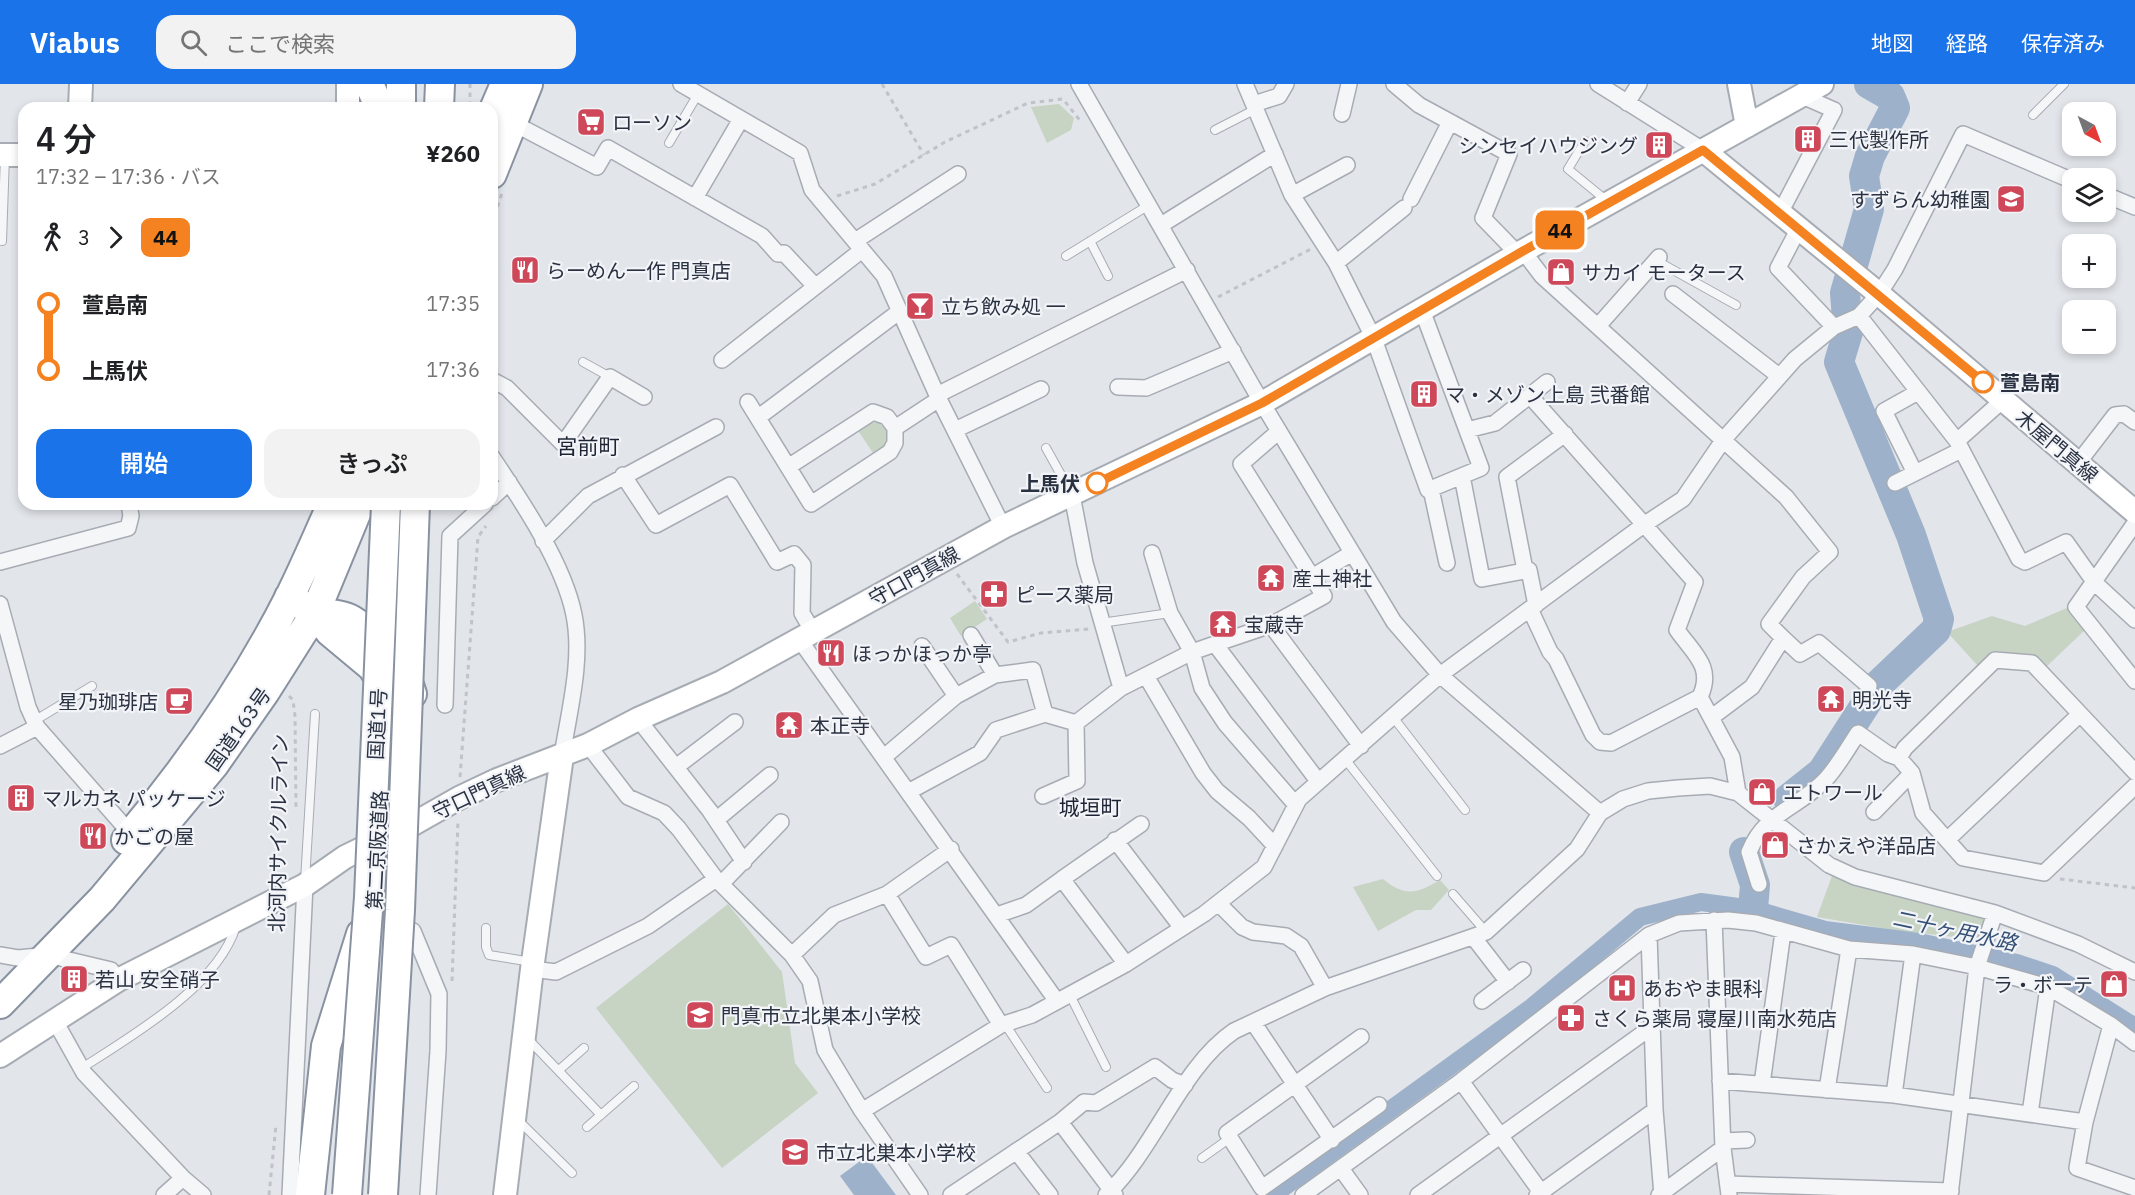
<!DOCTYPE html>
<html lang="ja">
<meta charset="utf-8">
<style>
:root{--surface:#fff;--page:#f2f2f2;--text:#202124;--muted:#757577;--accent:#1a73e8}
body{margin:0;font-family:"IBM Plex Sans","Noto Sans JP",sans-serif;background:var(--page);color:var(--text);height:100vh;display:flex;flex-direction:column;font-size:22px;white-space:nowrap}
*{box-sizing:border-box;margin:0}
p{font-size:20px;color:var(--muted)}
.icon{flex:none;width:33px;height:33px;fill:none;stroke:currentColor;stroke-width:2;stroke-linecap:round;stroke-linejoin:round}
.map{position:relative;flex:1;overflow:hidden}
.panel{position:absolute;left:18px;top:18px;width:480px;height:408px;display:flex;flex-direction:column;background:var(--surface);border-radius:18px;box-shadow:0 3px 9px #0003}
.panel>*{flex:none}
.badge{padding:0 12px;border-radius:9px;font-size:21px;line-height:39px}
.needle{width:39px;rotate:139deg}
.buttons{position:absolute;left:2062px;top:18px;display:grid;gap:12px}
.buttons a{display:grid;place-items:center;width:54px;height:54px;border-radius:12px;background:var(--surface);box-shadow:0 3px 9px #0003;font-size:30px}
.map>.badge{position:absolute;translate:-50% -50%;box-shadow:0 0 0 3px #fff}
.legs{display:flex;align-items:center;gap:9px;height:66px;padding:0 18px;font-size:20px}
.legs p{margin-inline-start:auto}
.overview{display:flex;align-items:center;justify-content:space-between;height:102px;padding:0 18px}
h1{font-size:33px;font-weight:600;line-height:45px}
.primary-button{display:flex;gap:12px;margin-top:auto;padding:12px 18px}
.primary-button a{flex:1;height:69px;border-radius:18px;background:var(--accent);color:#fff;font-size:24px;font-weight:600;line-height:69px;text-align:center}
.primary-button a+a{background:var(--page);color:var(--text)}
ul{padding:0 18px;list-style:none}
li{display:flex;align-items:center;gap:21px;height:66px;font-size:22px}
li i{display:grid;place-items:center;width:9px;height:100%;margin:0 8px;background:currentColor}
li i::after{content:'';width:15px;height:15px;margin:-8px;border:4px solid;border-radius:50%;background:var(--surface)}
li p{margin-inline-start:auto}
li:first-child i{background:linear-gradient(#0000 50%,currentColor 0)}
li:last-child i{background:linear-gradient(currentColor 50%,#0000 0)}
header{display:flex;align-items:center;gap:36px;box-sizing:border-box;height:84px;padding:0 30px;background:var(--accent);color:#fff}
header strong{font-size:28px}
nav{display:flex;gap:33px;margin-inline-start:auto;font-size:21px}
.search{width:420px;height:54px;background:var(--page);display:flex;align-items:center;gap:15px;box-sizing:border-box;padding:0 21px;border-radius:18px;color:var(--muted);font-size:22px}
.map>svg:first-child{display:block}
</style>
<header>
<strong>Viabus</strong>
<div class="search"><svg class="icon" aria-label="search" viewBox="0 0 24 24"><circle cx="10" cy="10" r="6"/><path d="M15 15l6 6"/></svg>ここで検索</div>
<nav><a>地図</a><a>経路</a><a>保存済み</a></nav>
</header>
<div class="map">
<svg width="2135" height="1111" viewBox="0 0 2135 1111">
<rect width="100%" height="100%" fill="#e2e5ea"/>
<path fill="#c7d4c3" d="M1059 20 1074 34 1071 46 1047 59 1031 23Z
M869 338 879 339 888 347 885 365 875 372 857 345Z
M975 517 987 535 961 552 950 534Z
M2069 523 2087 544 2046 583 2031 571 1996 567 1978 582 1947 548 1992 532 2025 542Z
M1833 789 1987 834 1981 856 1893 846 1817 833Z
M1383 795C1405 813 1416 810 1440 796L1449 806 1431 826H1416L1378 847 1353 803Z
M728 820 782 888 795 979 818 1009 722 1084 596 924Z"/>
<path fill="#9db2ca" d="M867 1072 896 1111H854L840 1092Z"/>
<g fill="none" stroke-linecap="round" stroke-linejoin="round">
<path stroke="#9db2ca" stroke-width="18" d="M1273 1111 1532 923 1640 833 1701 818 1753 825 1825 846 1919 858 2017 879 2053 891 2135 943"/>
<path stroke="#9db2ca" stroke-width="30" d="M1788 715 1822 688 1878 601 1936 546 1939 535 1911 451 1839 278 1848 248 1845 209 1869 125 1864 92 1870 72 1895 24 1890 12 1869 0
M1744 768 1755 801 1753 825"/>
<g stroke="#a7acb4" stroke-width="10">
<path id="lane" d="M2033 31 2064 0
M1215 46 1256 25
M1585 57 1568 85 1607 117
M669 59 698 10
M2 157 5 72
M1090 157 1108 192
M1066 172 1149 121
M1657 177 1736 221
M583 278 610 293
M1046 364 1070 407
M1101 539 1170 529
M1393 633 1465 726
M34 637 92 602
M1345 675 1437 792
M305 797 315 630
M1453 810 1486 848
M486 844V863L489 871 532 878
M1069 909 1106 983
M1005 940 1047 1004
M527 954 601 1031
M82 984C133 951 218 902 236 842
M559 986 584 964
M517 1035 572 1089
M587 1043 634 1002
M1202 1074 1230 1054"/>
</g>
<g stroke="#a7acb4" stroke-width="18">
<path id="street" d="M681 0 800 69 812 106 884 192 937 311 1003 443
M1079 0 1262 319 1394 538 1440 591 1600 729
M1245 0 1292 111 1336 179 1374 255 1428 406 1481 384 1422 226
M1394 0 1419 21 1509 70 1483 134 1518 170
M1598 0 1703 66
M1627 19 1639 0
M1254 20 1279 12 1286 0
M1342 30 1349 0
M513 39 597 83 608 64 762 152 778 170 784 169 815 202
M1292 111 1347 81
M2106 111 2135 123
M695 114 741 35
M1411 115 1450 38
M1780 129 1834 26 1802 12
M1161 141 1275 70
M1799 144 1778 184 1834 243
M855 157 958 90
M1523 167 1542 192 1786 413 1830 468 1803 493 1769 540 1783 554 1752 603 1712 633
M1336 179 1404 124
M1673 210 1779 292
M1859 232 1957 357 2019 475 2025 478 2066 458 2095 499 2135 536
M1598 242 1659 173
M722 276 862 166
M492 296 507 304 563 360 610 293 644 313
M1118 303 1146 304 1233 267
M937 311 1187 186
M1531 313 1695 498 1677 546C1694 570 1714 583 1700 613L1732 673 1738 709
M748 318 811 420 890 368 895 359V344L939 315
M764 329 900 227
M955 346 1041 305
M1467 346 1495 339 1547 298
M1957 357 2003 316
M492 373C521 416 564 480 574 531 583 576 569 627 562 672
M2078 379 2115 331 2124 330 2135 338
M788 383 873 328 887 333 895 344
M1915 389 1884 327 1918 308
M623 391 656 441 730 401 777 478 794 470 803 481 802 529 813 548
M1462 392 1482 495 1529 486 1536 521
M1895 399 1961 366
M1431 405 1447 479
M1072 411 1085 479 1121 604
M492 414 509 398
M2135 439 2076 523 2135 597
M543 457 588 412 716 343
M1152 469 1170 529 1192 568 1202 604 1225 639 1296 721
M0 478 128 444 131 432 129 420
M1525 486 1507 393 1565 350
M1312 493 1352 469
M0 520 28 623 37 643 131 750
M1530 525 1550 568 1556 575 1593 651 1600 658 1611 659 1700 613
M1271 541 1324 512 1241 380 1279 347
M971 551 995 591
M1783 554 1800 570 1819 559 1869 602
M799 555 1056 916
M1215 560 1271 541 1361 662
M922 562 956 612
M1146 592 1203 689 1217 707 1249 734 1275 762
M445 621 450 452 485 420
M638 635 710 727 744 778
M588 661 628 713 664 729 679 745 716 795
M0 662 37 643
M884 673 956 612 995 591 1033 586 1045 630
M676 683 735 638
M2135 688 2032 579 1995 576 1905 664 1899 674 1912 689 1923 729 1963 774 2044 789 2135 702
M910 707 980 669 996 646 1045 630 1076 639 1121 604 1192 568 1215 560 1318 697
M1043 712 1077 697 1076 639
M1874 728 1912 689
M716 736 770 691
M1115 756 1182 844
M1947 756 2079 631
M1062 795 1141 740
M721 800 781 738
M1759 800 1749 768C1765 728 1799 724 1826 695 1838 682 1848 664 1858 649L1888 670 1899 674
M887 810 926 873 951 861 1001 941
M1218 819 1242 843 1253 848 1286 852 1301 862 1325 904
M997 831 1026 821 1062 795 1126 880
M1714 836 1723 1064 1729 1111
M413 847 439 910 438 967 428 1111
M1649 851 1655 1026 1662 1111
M1474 854 1508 898
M0 871 18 874 48 871 111 886 118 896
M792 871 834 831 887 810 951 765
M532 885 556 888 648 842 716 795 792 871 810 897 825 966 862 1027 920 1111
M1482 917 1523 886
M55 937 84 989 183 1094 203 1111
M1253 938 1332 1056
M2111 941 2085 1038 2077 1084 2135 1104
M1361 953 1227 1049 1262 1104 1379 1021
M1461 997 1543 1111
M1720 997 1894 1011 2085 1038
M1762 1000 1783 848
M1827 1006 1849 865
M1894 1011 1913 870
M862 1027 1001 941 1032 931 1126 880 1204 830 1264 783 1299 715 1440 591 1645 440 1683 415 1724 355 1795 275 1834 243 1859 232 1879 210 1895 185 1963 50 2073 97
M2030 1030 2048 903
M1060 1038 1115 1111
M1723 1057 1747 1056
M1016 1067 1050 1111
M1342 1086 1360 1111
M1728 1100 1951 1107
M164 1111 183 1094
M290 1111 305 801
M951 1111 1060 1038 1084 1018 1096 1019 1155 983 1172 996 1185 1001
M1106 1111C1155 1065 1181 983 1234 947L1325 904 1486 848 1577 765 1600 729 1623 715 1648 707 1678 704 1710 702 1738 709 1829 781 1855 793 1995 829 2078 860 2135 888
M1303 1111 1461 997 1649 851 1679 839 1728 836 1756 839 1849 865 1913 870 1977 883 2048 903 2111 941 2135 959
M1418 1111 1653 942
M1537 1111 1655 1026
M1659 1111 1723 1064
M1950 1111 1977 883 1995 829"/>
</g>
<g stroke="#a7acb4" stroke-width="26">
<path id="secondary" d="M1739 0 1747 42
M80 24 81 0
M348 24V0
M1703 66 1879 210 2135 428
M0 71H24
M0 972 118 896 305 801 345 773 415 739 459 714 497 696 588 661 638 635 722 598 1003 443 1262 319 1523 167 1822 0
M505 1111 532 885 562 672"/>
</g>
<g stroke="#8992a1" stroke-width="32">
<path id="highway" d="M369 0 380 24
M401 24V0
M439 24 440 0
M492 30 505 0
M492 90 528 0
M289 513 315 529 330 548 372 583 390 610 392 751 373 812
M315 529C326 530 342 530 352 536 376 550 405 583 412 610
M126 756C188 682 246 599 290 512 305 482 318 451 332 420
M0 920 102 815 214 681 265 608 315 529 360 420
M310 1111 326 962 361 850"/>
</g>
<path stroke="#c0c3c9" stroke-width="3" stroke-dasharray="4.5 4.5" stroke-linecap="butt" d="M882 0 924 71
M470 22V0
M837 112 875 100 945 58 1028 19 1063 15 1082 39
M492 140 502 109
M1218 213 1311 165
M957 490 1008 558 1041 549 1089 545
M289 612 293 616 295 632 296 726
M460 693 478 453 486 442
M2060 795 2135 804
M452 897 458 736
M269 1111 276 1041"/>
<use href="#lane" stroke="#f5f6f8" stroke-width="8"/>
<use href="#street" stroke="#f5f6f8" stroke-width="15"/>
<use href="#secondary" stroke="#fff" stroke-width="22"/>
<use href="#highway" stroke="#fff" stroke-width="28"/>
<g stroke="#8992a1" stroke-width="32" stroke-linecap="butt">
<path id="highway-bridge" d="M347 1111 369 813 386 420
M383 1111 400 826 415 420"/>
</g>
<use href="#highway-bridge" stroke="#fff" stroke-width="28"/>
</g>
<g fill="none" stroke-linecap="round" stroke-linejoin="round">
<g stroke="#fff" stroke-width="14">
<path id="line-1" d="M1097 399 1262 319 1523 167 1703 66 1983 298"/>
</g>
<use href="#line-1" stroke="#f58220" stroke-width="9"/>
</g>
<defs>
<g id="supermarket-square" transform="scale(1.5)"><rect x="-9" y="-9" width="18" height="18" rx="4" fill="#ce485a" stroke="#f2f4f8"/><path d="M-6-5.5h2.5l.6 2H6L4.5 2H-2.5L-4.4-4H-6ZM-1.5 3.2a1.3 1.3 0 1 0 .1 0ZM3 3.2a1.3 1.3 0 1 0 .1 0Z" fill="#fff"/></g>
<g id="building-square" transform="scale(1.5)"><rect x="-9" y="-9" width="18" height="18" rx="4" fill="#ce485a" stroke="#f2f4f8"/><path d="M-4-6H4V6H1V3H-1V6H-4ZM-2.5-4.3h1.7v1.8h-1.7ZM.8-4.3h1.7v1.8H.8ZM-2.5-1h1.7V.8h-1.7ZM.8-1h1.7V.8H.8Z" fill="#fff"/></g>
<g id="school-square" transform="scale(1.5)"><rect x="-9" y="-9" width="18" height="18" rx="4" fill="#ce485a" stroke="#f2f4f8"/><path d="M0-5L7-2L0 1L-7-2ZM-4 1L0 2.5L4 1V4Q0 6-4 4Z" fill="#fff"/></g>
<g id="restaurant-square" transform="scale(1.5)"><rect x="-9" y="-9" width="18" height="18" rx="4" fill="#ce485a" stroke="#f2f4f8"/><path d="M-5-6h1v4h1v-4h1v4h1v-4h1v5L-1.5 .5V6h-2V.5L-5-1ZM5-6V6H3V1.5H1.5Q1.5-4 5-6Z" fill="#fff"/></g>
<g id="shop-square" transform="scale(1.5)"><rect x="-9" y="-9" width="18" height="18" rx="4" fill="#ce485a" stroke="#f2f4f8"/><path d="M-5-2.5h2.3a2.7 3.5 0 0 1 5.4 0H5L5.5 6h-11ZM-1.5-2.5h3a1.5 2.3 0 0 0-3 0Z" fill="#fff"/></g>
<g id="bar-square" transform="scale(1.5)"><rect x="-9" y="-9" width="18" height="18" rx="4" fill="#ce485a" stroke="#f2f4f8"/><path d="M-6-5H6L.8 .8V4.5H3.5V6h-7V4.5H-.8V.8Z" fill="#fff"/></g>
<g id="temple-square" transform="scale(1.5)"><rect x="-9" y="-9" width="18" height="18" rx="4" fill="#ce485a" stroke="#f2f4f8"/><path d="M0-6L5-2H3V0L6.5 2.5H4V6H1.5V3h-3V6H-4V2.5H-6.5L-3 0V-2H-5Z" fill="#fff"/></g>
<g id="pharmacy-square" transform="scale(1.5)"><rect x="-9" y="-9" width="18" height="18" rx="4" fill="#ce485a" stroke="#f2f4f8"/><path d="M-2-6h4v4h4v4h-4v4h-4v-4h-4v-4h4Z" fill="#fff"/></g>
<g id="cafe-square" transform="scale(1.5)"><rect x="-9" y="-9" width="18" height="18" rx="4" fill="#ce485a" stroke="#f2f4f8"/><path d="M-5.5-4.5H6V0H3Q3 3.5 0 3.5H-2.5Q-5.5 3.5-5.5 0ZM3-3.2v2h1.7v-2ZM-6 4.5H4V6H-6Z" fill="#fff"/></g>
<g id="hospital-square" transform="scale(1.5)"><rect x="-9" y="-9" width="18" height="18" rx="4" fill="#ce485a" stroke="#f2f4f8"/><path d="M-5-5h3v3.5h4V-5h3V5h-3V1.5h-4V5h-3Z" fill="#fff"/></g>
</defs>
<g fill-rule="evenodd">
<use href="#supermarket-square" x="591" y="38"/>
<use href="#building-square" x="1808" y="55"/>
<use href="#building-square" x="1659" y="61"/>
<use href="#school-square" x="2011" y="115"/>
<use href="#restaurant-square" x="525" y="186"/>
<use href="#shop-square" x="1561" y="188"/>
<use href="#bar-square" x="920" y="222"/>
<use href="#building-square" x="1424" y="310"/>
<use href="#temple-square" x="1271" y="494"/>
<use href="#pharmacy-square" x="994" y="510"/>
<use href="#temple-square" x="1223" y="540"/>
<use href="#restaurant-square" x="831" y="569"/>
<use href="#temple-square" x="1831" y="615"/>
<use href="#cafe-square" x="179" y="617"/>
<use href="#temple-square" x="789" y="641"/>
<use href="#shop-square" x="1762" y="708"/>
<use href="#building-square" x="21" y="714"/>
<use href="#restaurant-square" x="93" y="752"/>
<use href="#shop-square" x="1775" y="761"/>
<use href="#building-square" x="74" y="895"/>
<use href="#shop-square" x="2114" y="900"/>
<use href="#hospital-square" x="1622" y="904"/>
<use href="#school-square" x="700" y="931"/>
<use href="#pharmacy-square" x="1571" y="934"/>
<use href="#school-square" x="795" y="1068"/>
</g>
<g fill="#fff" stroke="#f58220" stroke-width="3">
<circle cx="1983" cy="298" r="10"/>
<circle cx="1097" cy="399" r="10"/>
</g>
<g text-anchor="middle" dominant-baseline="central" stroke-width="4.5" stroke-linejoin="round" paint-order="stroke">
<g font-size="20" fill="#2a3242" stroke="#f2f4f8" text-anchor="start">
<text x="612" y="38">ローソン</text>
<text x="1829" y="55">三代製作所</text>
<text x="1638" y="61" text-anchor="end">シンセイハウジング</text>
<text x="1990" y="115" text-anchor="end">すずらん幼稚園</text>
<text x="546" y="186">らーめん一作 門真店</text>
<text x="1582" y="188">サカイ モータース</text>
<text x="941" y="222">立ち飲み処 一</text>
<text x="1445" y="310">マ・メゾン上島 弐番館</text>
<text x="1292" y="494">産土神社</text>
<text x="1015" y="510">ピース薬局</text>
<text x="1244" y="540">宝蔵寺</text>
<text x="852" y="569">ほっかほっか亭</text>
<text x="1852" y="615">明光寺</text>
<text x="158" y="617" text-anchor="end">星乃珈琲店</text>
<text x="810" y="641">本正寺</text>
<text x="1783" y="708">エトワール</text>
<text x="42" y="714">マルカネ パッケージ</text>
<text x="114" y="752">かごの屋</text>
<text x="1796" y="761">さかえや洋品店</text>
<text x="95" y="895">若山 安全硝子</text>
<text x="2093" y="900" text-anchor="end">ラ・ボーテ</text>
<text x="1643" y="904">あおやま眼科</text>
<text x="721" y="931">門真市立北巣本小学校</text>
<text x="1592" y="934">さくら薬局 寝屋川南水苑店</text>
<text x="816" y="1068">市立北巣本小学校</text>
</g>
<g font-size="20" font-weight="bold" fill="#2a3242" stroke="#f2f4f8" text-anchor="start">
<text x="2000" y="298">萱島南</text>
<text x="1080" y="399" text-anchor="end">上馬伏</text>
</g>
<g font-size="20" fill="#2a3242" stroke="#f2f4f8">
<text transform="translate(2057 362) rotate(40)">木屋門真線</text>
<text transform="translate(914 492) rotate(-29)">守口門真線</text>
<text transform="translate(377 640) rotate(-87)">国道1号</text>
<text transform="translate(238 645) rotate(-55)">国道163号</text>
<text transform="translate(479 708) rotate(-25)">守口門真線</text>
<text transform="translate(278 749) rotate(-89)">北河内サイクルライン</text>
<text transform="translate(377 766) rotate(-87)">第二京阪道路</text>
</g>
<g font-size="21" fill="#1c2333" stroke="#f2f4f8">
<text x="588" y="362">宮前町</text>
<text x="1090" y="723">城垣町</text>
</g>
<g font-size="21" font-style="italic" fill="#345076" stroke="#f2f4f8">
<text transform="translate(1955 846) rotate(12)">二十ヶ用水路</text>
</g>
</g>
</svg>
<div class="buttons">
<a><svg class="needle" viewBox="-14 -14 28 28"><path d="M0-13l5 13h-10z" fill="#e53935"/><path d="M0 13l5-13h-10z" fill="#757577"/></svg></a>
<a><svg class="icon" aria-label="layers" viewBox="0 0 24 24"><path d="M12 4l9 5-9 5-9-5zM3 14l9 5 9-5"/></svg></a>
<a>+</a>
<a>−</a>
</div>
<b class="badge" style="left:1560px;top:146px;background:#f58220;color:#111">44</b>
<section class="panel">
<div class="overview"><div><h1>4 分</h1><p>17:32 – 17:36 · バス</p></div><b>¥260</b></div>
<div class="legs"><svg class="icon" aria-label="walk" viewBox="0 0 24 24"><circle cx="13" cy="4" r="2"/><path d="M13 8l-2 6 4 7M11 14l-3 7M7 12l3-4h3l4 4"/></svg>3<svg class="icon" aria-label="forward" viewBox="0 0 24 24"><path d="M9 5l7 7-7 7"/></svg><b class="badge" style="background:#f58220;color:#111">44</b></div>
<ul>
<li><i style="color:#f58220"></i><b>萱島南</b><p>17:35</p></li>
<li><i style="color:#f58220"></i><b>上馬伏</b><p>17:36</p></li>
</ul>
<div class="primary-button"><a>開始</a><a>きっぷ</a></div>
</section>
</div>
